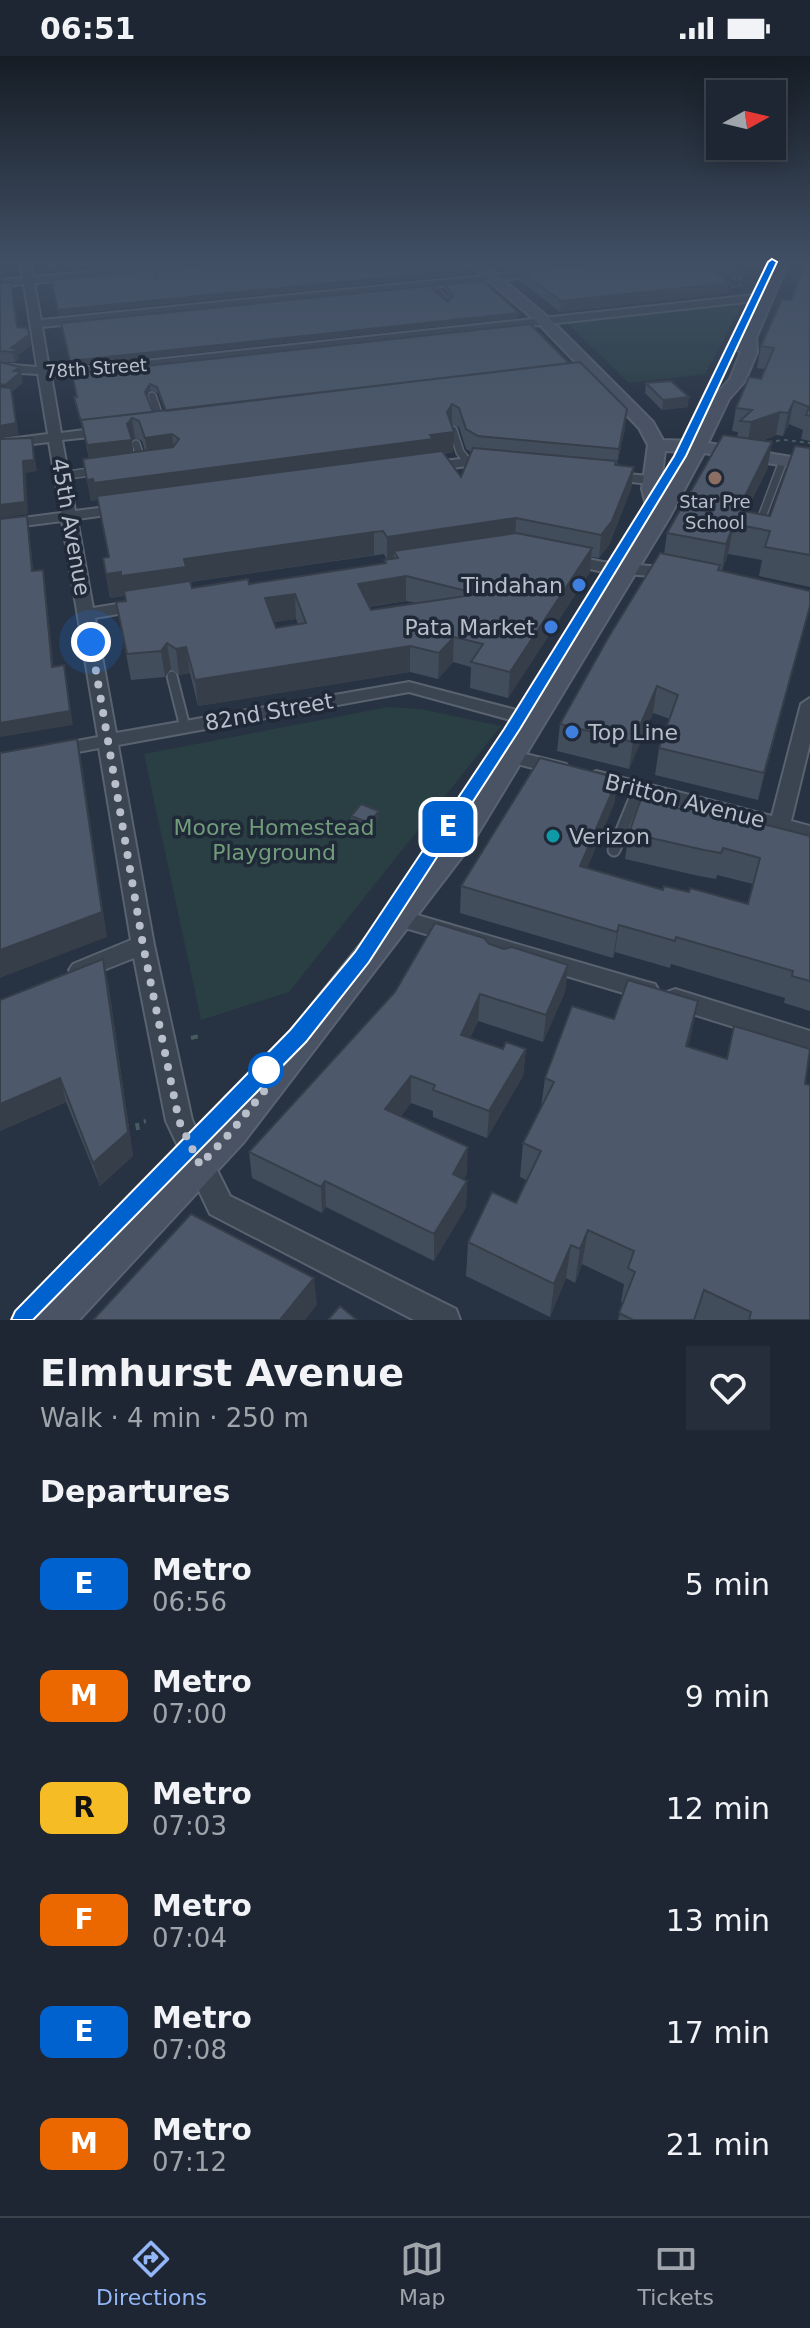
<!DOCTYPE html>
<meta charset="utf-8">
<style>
:root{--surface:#1d2632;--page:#252e3a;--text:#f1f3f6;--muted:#a0a5ac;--line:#3b434d;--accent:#93b7f6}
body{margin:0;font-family:"DejaVu Sans",sans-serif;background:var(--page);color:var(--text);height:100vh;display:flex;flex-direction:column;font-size:30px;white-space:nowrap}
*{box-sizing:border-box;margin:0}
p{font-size:26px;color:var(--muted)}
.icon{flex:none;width:44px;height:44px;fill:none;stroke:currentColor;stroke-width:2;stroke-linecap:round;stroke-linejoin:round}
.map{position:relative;height:1264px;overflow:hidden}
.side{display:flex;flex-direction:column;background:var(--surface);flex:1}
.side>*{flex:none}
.badge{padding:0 16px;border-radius:12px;font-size:28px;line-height:52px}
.needle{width:52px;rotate:82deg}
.tools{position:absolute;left:706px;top:24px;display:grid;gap:16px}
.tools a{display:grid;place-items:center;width:80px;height:80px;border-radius:0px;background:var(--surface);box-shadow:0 4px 20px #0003,0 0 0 2px var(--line);font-size:40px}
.you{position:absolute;width:40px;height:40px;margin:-20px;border:6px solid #fff;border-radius:50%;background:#1a73e8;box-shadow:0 0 0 12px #1a73e833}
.map>.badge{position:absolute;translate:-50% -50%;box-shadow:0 0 0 4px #fff}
h2{padding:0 40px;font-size:30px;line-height:72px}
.round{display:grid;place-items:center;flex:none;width:84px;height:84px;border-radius:0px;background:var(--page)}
.head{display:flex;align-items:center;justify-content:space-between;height:136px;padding:0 40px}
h1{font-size:38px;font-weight:600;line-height:60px}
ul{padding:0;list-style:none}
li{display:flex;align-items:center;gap:24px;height:112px;padding:0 40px}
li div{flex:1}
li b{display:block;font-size:30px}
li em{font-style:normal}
li .badge{min-width:88px;font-weight:700;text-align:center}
.status{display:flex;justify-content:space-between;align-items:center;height:56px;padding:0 40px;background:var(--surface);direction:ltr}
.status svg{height:22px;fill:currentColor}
.tab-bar{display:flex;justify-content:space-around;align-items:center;height:112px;border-top:2px solid var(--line);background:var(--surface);font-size:22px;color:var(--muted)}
.tab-bar a{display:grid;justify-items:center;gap:4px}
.tab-bar .selected{color:var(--accent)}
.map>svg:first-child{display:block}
</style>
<div class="status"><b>06:51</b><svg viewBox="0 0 49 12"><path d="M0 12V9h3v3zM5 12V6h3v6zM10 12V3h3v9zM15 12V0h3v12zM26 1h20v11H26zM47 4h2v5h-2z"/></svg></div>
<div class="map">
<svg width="810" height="1264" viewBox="0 0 810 1264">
<rect width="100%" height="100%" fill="#273242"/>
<path fill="#293f43" d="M743 247 705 318 629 327 567 267Z
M388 651 421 653 501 670 289 936 201 964 144 698Z"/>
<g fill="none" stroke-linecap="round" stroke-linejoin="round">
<g stroke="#59626f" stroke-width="8">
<path id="lane-far3" d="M431 228 447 245"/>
</g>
<g stroke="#59626f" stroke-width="10">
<path id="lane-far2" d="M152 340 161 366
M453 374 460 396 468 406
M136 388 142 406
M62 420 96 415
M759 469 783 405"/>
</g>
<g stroke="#59626f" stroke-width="13">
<path id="lane-far1" d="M172 620 185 671"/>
</g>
<g stroke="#59626f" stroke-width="15">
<path id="lane" d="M614 794 639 733"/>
</g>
<g stroke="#59626f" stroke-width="4">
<path id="street" d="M20 206H30L33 221 196 206H234L229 209 34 227 41 264 543 214 548 217 543 220 42 271 49 312 71 313 765 238 770 241 765 244 71 321 51 319 61 377 108 371 115 375 108 379 62 384 75 455 122 449 129 453 122 457 77 463 93 552 141 544 149 549 141 554 95 562 116 677 409 626 543 661 545 665 536 671 409 636 118 689 154 889 192 1064 230 1140 456 1253 460 1264H414L210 1158 166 1065 134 902 81 923 73 920 69 914 73 908 131 884 99 692 57 700 47 694 50 690 98 681 62 465 0 473V465L61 457 49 386 0 392V384L48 378 38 318 0 316V308L37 311 24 228 0 230V224L23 222Z
M468 402 490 404 497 408 490 412 468 410 428 415 421 411 428 407Z
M607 416 680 423 687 427 680 431 602 423 600 420Z
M569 499 603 506 674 512 682 517 674 522 603 516 564 507 561 504Z
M810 642V687L791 765 810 770V784L589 727 586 722 596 715 772 760 801 648Z
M513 695 566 708 569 713 559 719 506 705 503 701 506 697Z
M400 854 647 926 655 928 659 935 655 942 647 944 392 868 389 862 392 856Z
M675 933 810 975V995L667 950 663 943 667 936Z"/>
</g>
<g stroke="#59626f" stroke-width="4">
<path id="secondary" d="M467 206H482L549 262 653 366 663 384 692 385 714 341 730 323 741 296 731 291 741 280 774 206H788L756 282 757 296 745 325 729 343 708 387 810 404V414L704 397 669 462 471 789 243 1087 79 1264H32L38 1250 219 1065 451 775 649 461 642 433 648 389 639 372 539 268ZM665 395 686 396 662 440 660 433Z"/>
</g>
<path stroke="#475c5f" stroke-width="2" stroke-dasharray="4 4" stroke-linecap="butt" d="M738 222 742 224 739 231 728 230 731 223Z
M768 386 785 384 810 387"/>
<path stroke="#475c5f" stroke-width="4" stroke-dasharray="7 7" stroke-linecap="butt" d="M191 982 199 980 201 985
M138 1074 137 1067 146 1065"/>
<use href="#lane-far3" stroke="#3b4451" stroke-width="6"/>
<use href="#lane-far2" stroke="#3b4451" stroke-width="7"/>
<use href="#lane-far1" stroke="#3b4451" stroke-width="9"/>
<use href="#lane" stroke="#3b4451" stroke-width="11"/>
<use href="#street" fill="#3b4451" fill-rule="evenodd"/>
<use href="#secondary" fill="#4a5364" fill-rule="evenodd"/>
</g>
<path fill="#424d5b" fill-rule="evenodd" d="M497 206H592L507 214Z
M806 206H810V385L801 383 803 374 789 368 783 380 776 379 762 385 772 386 767 414 746 455 770 460 810 392V531L759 520 762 504 728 498 722 515 810 535 758 744 655 719 659 692 670 663 653 657 629 713 557 695 560 668 664 498 667 477 737 381 738 376 732 375 736 352 761 323 765 313 757 312 761 290 791 244Z
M758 209 745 210 744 219 721 221 728 237 560 256 520 225V215Z
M0 222 2 223 17 271 28 272 29 282 31 289 18 299 19 303 15 306H0Z
M444 228 519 257 518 262 71 310 61 267 448 246 451 242 444 233Z
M530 268 625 372 617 409 634 411 631 433 609 489 599 502 591 501 590 516 508 642 470 632 471 611 453 606 438 623 410 616 198 650 190 617 179 619 171 613 165 621 131 624 116 546 126 545 124 540 110 542 103 502 109 501 99 448H98L97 444 91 445 83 403 89 402 82 371 75 347 74 341H77L72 318ZM150 334 158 337 165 355 153 356 147 340ZM451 368 459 371 466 393 471 396 461 421 444 398 453 396ZM135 382 142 385 145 395 133 396 132 385ZM384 498 387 504H384V507L249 528 192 532 190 526ZM406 545 417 547 371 554 369 551ZM296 563 298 568 276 572 274 566Z
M646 327 688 351 662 354 645 337Z
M618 722 614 748 587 812 663 834 689 836 748 848 753 828 717 819 716 823 699 820 625 803 629 777 689 755 810 780V955L784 947 785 942 671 908 670 912 615 896 613 902 460 857 461 830Z
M351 760 379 761 369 773 351 766Z
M489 888 568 909 565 936 543 986 478 965 470 982 503 993H526L523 1020 487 1082 433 1061V1055L411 1047 401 1060 467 1117 464 1123 467 1125 466 1151 434 1205 326 1151 322 1157 252 1122 249 1096Z
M108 926 133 1100 100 1130 66 1046 0 1075V944Z
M614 963 688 990 805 1028 810 1264H618L623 1247 621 1246 624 1228 582 1208 575 1227 566 1222 550 1261 466 1220 468 1186 516 1147 526 1124 520 1121 523 1087 541 1051 545 1022Z"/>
<path fill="#363e4a" d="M4 206 6 220 0 222V212Z
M112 206H149V207L49 216V212Z
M507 206H592L507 214Z
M738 206H760L758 209 745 210 744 219 707 222 709 212Z
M471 213V218L59 259 58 254Z
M729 227 728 237 560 256 561 245Z
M519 257 518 262 71 310 70 305Z
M29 279 31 289 18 299 19 303 15 306 13 296 11 292Z
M20 311 23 327 12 336 19 379 0 382V370L7 340 5 329 14 315Z
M150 328V334L146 342 145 336Z
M689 341 688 351 662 354 663 344Z
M794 345 789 368 783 380 788 357Z
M452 348V368L447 375V356Z
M627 353 625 372 616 414 619 393Z
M780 356 776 379 747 390 751 366Z
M132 362 135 382 132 385 134 404 90 410 87 389 127 368Z
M454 376 453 396 433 399V404L98 448 94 427Z
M172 378 175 399 148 402 145 382Z
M32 382 37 415 26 417 28 458 0 462V449L23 405Z
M772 386 767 414 739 469 738 454Z
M634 411 631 433 609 489 599 502 601 479Z
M93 423 97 444 91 445 87 424Z
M27 460 29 472 35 528 32 515Z
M516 462 515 485 394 495V503L387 504V481Z
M734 468 728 498 721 518 726 488Z
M374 476V499L188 526 125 544 121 520 184 503Z
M592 492 590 516 508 642 510 616Z
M43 514 45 526 55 624 52 611Z
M121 516 124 540 110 542 106 518Z
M406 520V545L359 552 358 528Z
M295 538 296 563 267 567 265 542Z
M810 550V552L758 744 764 717Z
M454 581 453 606 438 623 439 597Z
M167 587 171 613 165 621 161 595Z
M410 590V616L198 650 195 624Z
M186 591 190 617 179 619 176 593Z
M64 609 73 669 0 681V667Z
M657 630 653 657 629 713 633 686Z
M77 683 82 708 107 881 0 922V894Z
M618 722 614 748 577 837 580 810Z
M379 755V761L369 773V767Z
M619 869 615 896 613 902 617 876Z
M103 903 108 926 133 1100 100 1130 93 1107Z
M568 909 565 936 543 986 546 959Z
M480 938 478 965 460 1006 461 979Z
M698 945 691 980 679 1024 686 990Z
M526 993 523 1020 487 1082 489 1055Z
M411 1020V1047L385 1079V1053Z
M60 1022 66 1046 0 1075V1048Z
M468 1091 467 1117 452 1145 453 1118Z
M325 1125 326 1151 322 1157 321 1131Z
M467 1125 466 1151 434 1205V1178Z
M588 1174 582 1208 575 1227 580 1193Z
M571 1189 566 1222 550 1261 554 1228Z
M314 1222 317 1249 305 1264H280Z"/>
<path fill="#4d596a" stroke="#363e4a" stroke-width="2" fill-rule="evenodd" d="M0 206H4V211L0 212Z
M47 206H112L49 212Z
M231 206H464L471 213 58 254 51 224 153 214 156 223 159 214 229 207Z
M613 206H741L745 209 709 212 729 227 561 245 520 215Z
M805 208 810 213V360L806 359 809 351 794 345 788 357 780 356 751 366 740 365 752 354 736 352 749 321 761 323 774 292 761 290 782 243 791 244Z
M0 222 2 223 1 227 11 226 17 271 28 272 29 279 11 292 17 293 13 296 0 295Z
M483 225 519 257 70 305 61 267 429 230 448 246 453 240 444 228Z
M530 268 569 307 166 355 157 331 150 328 145 336 153 356 81 364V366L74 341H77L72 318Z
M0 306 20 311 14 315 21 316 5 329 0 328Z
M580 306 627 353 619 393 478 380 466 373 459 352 452 348 447 356 454 376 430 379 433 383 94 427 93 423 87 424 83 403 173 391 179 383 172 378 145 382 139 365 132 362 127 368 132 384 87 389 81 364Z
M671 325 689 341 663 344 646 327Z
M0 331 11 332 16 367 0 370Z
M723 379 772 386 738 454 770 460 795 390 810 392V499L765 491 770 475 734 468 726 488 667 477Z
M32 382 34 404 23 405 25 446 0 449V383Z
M473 392 616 405 615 409 634 411 612 465 601 479 516 462 387 481 383 475 374 476 184 503 186 511 121 520V516L106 518 103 502 109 501 97 440 442 395 461 421Z
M27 460 32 515 43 514 52 611 64 609 70 655 0 667V463Z
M516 477 592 492 510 616 471 606 483 588 454 581 439 597 410 590 195 624 186 591 176 593 167 587 161 595 127 598 116 546 126 545 124 535 190 525 192 532 248 523 249 528 386 507 384 504 398 502 394 495ZM406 520 479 538 371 554 358 528ZM295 538 306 567 276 572 265 542Z
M660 497 720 509 718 514 810 535V550L764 717 659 692 678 639 657 630 633 686 560 668 608 582Z
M77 683 102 856 0 894V697Z
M540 702 618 722 580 810 663 834 664 830 689 836 690 832 748 848 760 802 723 792 721 797 704 794 629 777 641 743 689 755 690 749 810 780V925L792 920 793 915 676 881 675 885 619 869 617 876 461 830Z
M361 748 379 755 369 767 351 760Z
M435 867 484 882 489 888 504 893 512 891 568 909 546 959 480 938 461 979 503 993 506 986 526 993 489 1055 433 1034 435 1029 411 1020 385 1053 468 1091 453 1118 467 1125 434 1178 325 1125 321 1131 249 1096 395 936Z
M103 903 128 1076 93 1107 60 1022 0 1048V944Z
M628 924 698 945 686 990 727 1003 734 970 810 993 805 1028 810 1029V1264H749L751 1256 704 1234 694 1264H633L619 1257 635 1216 628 1212 634 1195 588 1174 580 1193 571 1189 554 1228 468 1186 492 1136 516 1147 541 1095 523 1087 554 1026 545 1022 572 950 614 963Z
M191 1158 314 1222 280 1264H93Z
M340 1250 357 1264H328Z"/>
<linearGradient id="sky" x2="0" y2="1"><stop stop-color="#151c24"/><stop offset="0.54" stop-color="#414f65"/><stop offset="1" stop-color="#414f65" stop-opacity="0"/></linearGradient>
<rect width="810" height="383" fill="url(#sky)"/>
<path fill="#0062cf" stroke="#fff" stroke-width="2" d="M772 203 777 206 686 400 520 673 369 906 306 986 33 1264H11L15 1255 290 974 355 896 504 673 674 400 768 206Z"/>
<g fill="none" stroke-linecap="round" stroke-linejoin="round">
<path stroke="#b8bfcb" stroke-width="8" stroke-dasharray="0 14.4" d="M91 586 143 889 179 1065 200 1109 231 1076 269 1029 266 1014"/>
</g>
<circle fill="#8d6e63" stroke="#202937" stroke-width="3" cx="715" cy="422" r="8"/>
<g fill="#3f7fe0" stroke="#202937" stroke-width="3">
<circle cx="579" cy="529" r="8"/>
<circle cx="551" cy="571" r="8"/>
<circle cx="572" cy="676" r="8"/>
</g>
<circle fill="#0f9aa8" stroke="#202937" stroke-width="3" cx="553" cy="780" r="8"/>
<circle fill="#fff" stroke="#0062cf" stroke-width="4" cx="266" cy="1014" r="16"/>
<g text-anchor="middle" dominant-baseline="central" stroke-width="7" stroke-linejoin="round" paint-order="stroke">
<g font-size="18" fill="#b8bfcb" stroke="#202937">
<text transform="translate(96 312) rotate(-4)">78th Street</text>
</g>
<g font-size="18" fill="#b8bfcb" stroke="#202937">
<text x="715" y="445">Star Pre<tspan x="715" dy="21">School</tspan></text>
</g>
<g font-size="22" fill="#b8bfcb" stroke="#202937">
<text transform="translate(71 471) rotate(80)">45th Avenue</text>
<text transform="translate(269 656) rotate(-10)">82nd Street</text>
<text transform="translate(685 745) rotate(14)">Britton Avenue</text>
</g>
<g font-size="22" fill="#b8bfcb" stroke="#202937" text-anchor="end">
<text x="563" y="529">Tindahan</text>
<text x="535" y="571">Pata Market</text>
<text x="588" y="676" text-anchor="start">Top Line</text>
<text x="569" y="780" text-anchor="start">Verizon</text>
</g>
<g font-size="22" fill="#709c7b" stroke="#202937">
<text x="274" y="771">Moore Homestead<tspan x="274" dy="25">Playground</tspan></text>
</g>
</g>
</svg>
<div class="tools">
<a><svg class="needle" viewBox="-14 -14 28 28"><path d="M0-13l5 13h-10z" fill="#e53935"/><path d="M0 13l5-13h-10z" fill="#a0a5ac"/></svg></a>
</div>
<div class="you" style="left:91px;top:586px"></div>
<b class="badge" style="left:448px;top:771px;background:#0062cf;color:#fff">E</b>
</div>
<section class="side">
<div class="head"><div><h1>Elmhurst Avenue</h1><p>Walk · 4 min · 250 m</p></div><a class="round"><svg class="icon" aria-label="heart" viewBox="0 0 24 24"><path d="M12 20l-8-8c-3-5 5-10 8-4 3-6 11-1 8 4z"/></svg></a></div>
<h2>Departures</h2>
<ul>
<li><span class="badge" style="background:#0062cf;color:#fff">E</span><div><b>Metro</b><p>06:56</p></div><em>5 min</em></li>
<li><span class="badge" style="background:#eb6800;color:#fff">M</span><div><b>Metro</b><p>07:00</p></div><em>9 min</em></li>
<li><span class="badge" style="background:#f6bc26;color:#111">R</span><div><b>Metro</b><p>07:03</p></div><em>12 min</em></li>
<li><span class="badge" style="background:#eb6800;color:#fff">F</span><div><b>Metro</b><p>07:04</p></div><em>13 min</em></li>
<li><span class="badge" style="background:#0062cf;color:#fff">E</span><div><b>Metro</b><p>07:08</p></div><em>17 min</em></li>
<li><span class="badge" style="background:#eb6800;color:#fff">M</span><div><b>Metro</b><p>07:12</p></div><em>21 min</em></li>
</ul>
</section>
<nav class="tab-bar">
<a class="selected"><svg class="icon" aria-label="directions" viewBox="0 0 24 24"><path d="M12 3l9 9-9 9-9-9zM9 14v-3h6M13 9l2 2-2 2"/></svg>Directions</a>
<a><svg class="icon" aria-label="map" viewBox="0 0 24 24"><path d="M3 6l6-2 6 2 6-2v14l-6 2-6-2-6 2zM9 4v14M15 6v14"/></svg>Map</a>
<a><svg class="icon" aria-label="tickets" viewBox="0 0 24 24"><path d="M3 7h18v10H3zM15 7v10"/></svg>Tickets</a>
</nav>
